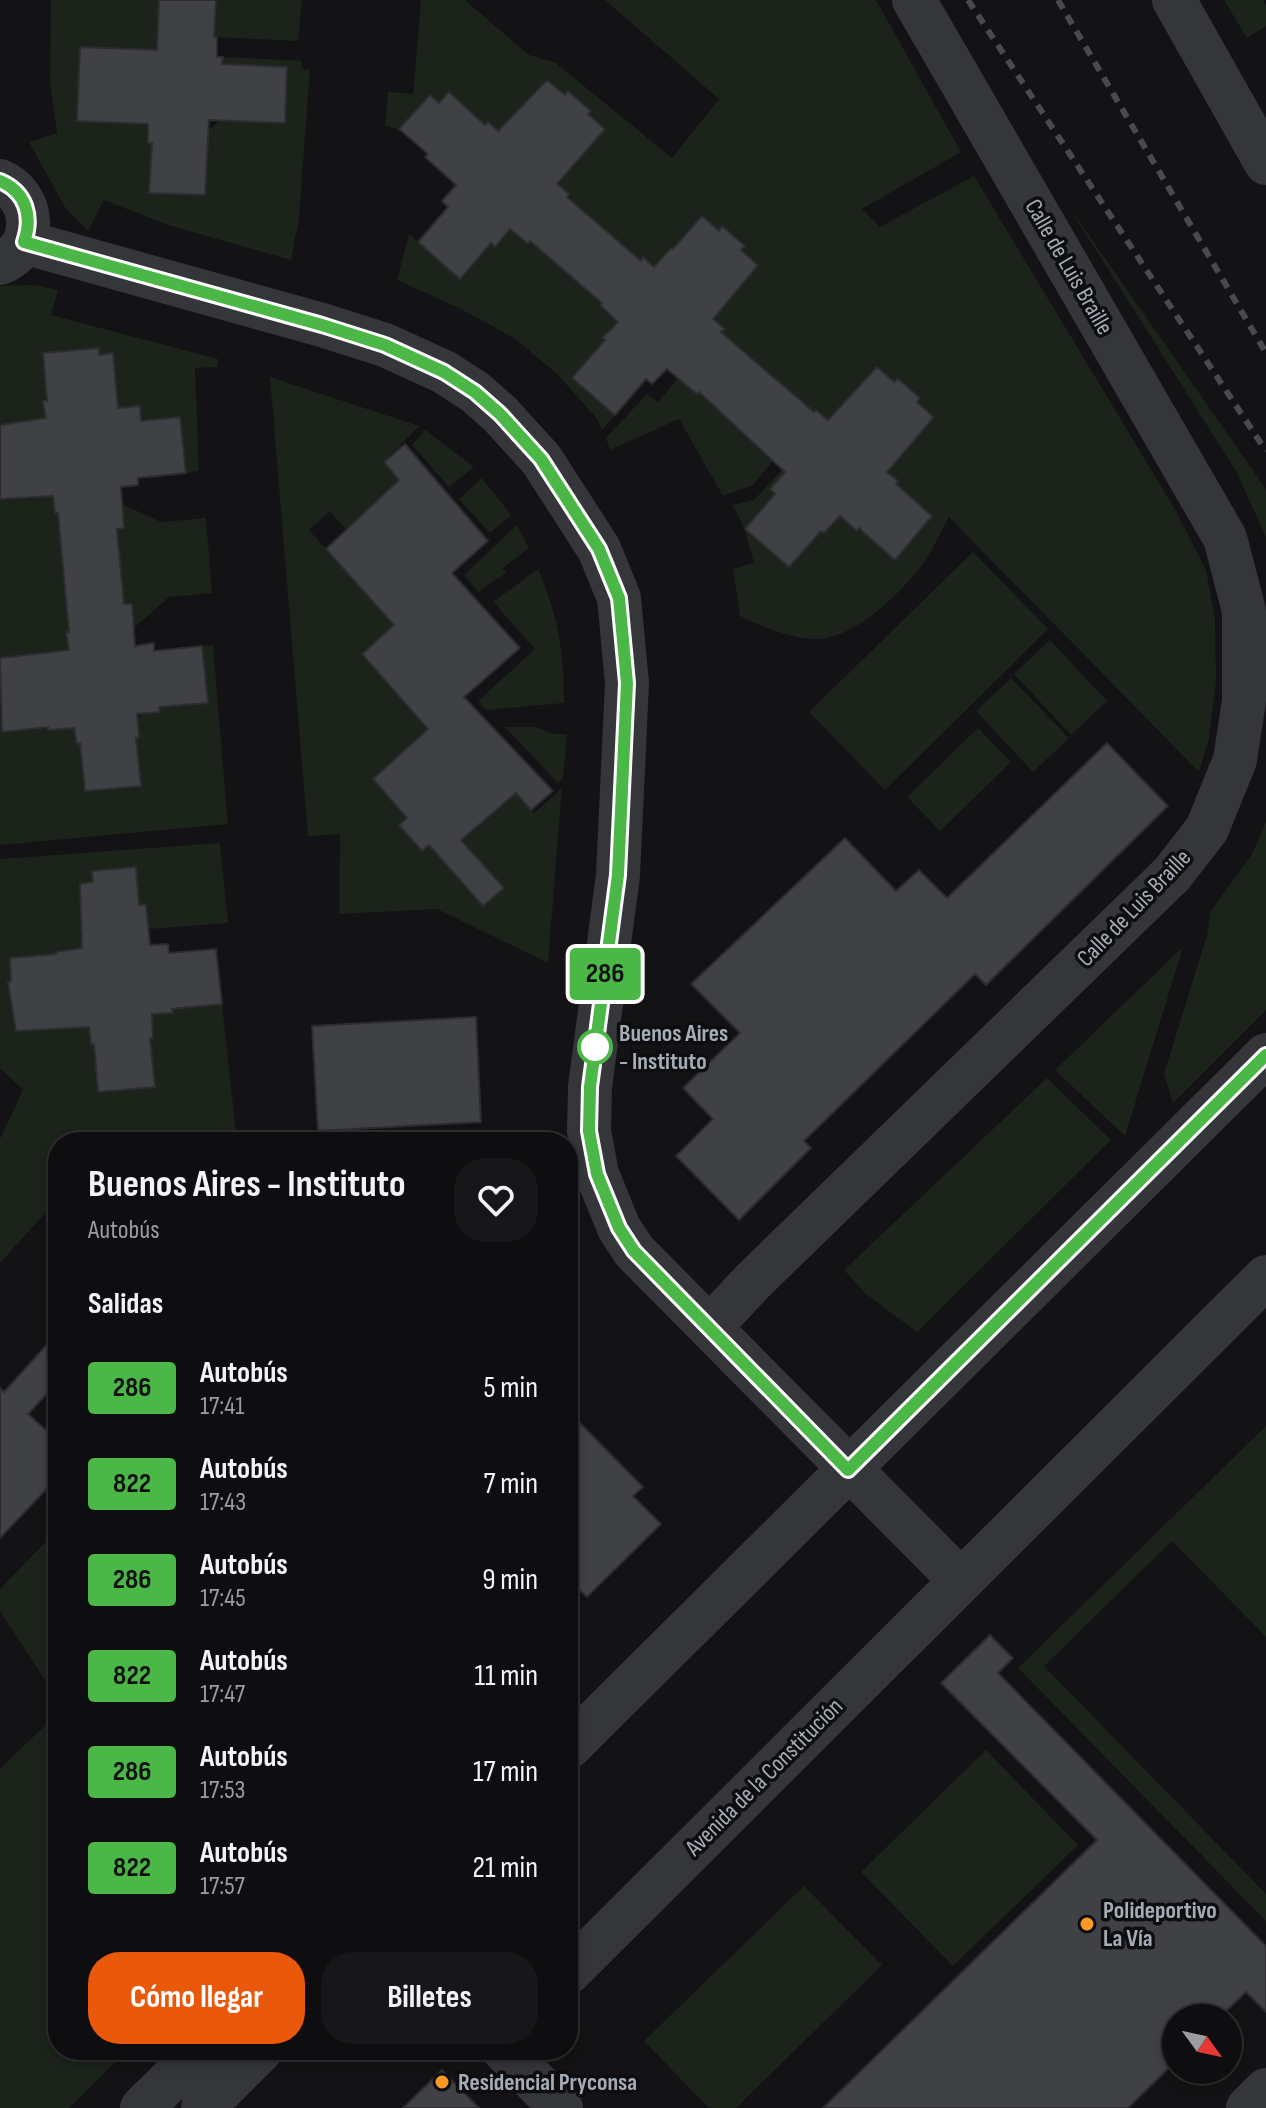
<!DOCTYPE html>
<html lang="es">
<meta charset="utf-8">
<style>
:root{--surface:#0e0e10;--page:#171719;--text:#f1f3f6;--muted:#9b9c9f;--line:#2e2e30;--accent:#ea580c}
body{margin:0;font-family:"Sofia Sans Condensed",sans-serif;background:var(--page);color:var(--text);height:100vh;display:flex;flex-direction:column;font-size:30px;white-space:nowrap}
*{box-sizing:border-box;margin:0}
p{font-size:26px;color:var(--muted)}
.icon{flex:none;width:44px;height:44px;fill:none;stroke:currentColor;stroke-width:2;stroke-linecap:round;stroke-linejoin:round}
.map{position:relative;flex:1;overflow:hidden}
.drawer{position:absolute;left:48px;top:1132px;width:530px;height:928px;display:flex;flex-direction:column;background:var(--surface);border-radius:32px;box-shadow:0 4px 12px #0003,0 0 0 2px var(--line)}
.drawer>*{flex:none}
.badge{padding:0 16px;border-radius:6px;font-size:28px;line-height:52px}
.needle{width:52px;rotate:123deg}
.tools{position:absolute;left:1162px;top:2004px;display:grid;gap:16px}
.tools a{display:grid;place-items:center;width:80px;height:80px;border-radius:50%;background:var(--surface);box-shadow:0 4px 12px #0003,0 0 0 2px var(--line);font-size:40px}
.map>.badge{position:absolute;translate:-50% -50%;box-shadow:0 0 0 4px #fff}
h2{padding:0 40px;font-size:30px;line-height:72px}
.round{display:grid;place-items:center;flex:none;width:84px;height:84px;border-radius:32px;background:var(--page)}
.head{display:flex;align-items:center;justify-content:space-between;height:136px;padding:0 40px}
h1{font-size:38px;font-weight:700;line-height:60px}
.primary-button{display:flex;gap:16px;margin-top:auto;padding:16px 40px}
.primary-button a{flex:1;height:92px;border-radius:32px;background:var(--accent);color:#fff;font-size:32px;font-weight:700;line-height:92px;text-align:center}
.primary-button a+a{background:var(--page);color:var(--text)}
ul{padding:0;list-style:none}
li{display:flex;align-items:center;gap:24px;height:96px;padding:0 40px}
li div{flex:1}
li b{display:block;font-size:30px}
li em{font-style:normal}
li .badge{min-width:88px;font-weight:700;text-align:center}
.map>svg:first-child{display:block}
</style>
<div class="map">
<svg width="1266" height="2108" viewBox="0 0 1266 2108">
<rect width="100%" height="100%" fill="#131315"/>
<path fill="#1b231b" d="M51 0H159V47L144 61 80 48 77 120 140 114 155 130 148 143H152L150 193 205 195 207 133 222 118 284 122 287 67 222 64 223 57 301 61 302 69 310 70 299 218 291 260 168 225 104 200 88 231 66 209 29 142 57 133 50 81Z
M216 0H302L298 41 211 37Z
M421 0H465L529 55 556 63 672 158 719 99 605 0H876L961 152 862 209 880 227 974 176 1176 511 1206 570 1215 619 1216 682 1209 737 1199 772 949 517C941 531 934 547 925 561 903 591 857 638 817 639 789 639 764 627 740 616L733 569 754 563 744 528 733 505 754 500 790 461 783 477 770 488 775 494 745 529 789 567 821 531 825 533 830 527 829 512 849 518 850 524 856 530 859 528 895 560 932 516 896 484 898 481 892 475 883 476 889 459H898L904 452 902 449 933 416 917 402 920 398 898 379 894 382 877 367 848 403 846 401 839 407 840 417 824 424 823 416 817 410 814 412 721 332 725 329 717 322H710L715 307 724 306 730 300 727 296 758 265 741 250 745 245 723 226 719 231 702 216 650 277 643 258 640 261 567 197 569 194 562 189H554L559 172 570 171 575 164 572 162 605 129 588 114 590 110 569 91 516 140 485 125 449 92 439 103 430 95 399 129 385 126 388 92 413 94Z
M1224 0H1263L1266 5V26L1247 38Z
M1065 201 1266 489V537L1236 471Z
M520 224 530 241 602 303 600 306 607 311H613L621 330 608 332 602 337 605 340 572 378 615 415 602 430 597 419 557 374 514 338 459 308 397 280 409 234 460 279 491 243 496 247 503 239 502 231Z
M34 285 58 290 51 315 218 359 217 367 195 368 199 471 186 473 180 417 141 421 139 406 118 408 113 353 99 355 98 348 43 354 47 401 43 402 44 409 52 416 34 425 28 420 19 421V426L0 425V286Z
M270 377 419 426 384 462 406 488 351 536 330 511 309 530 360 587 397 622 362 654 429 729 407 818 399 825 422 850 429 845 457 876 477 858 455 833 508 784 534 813 562 788 548 963 437 909 339 914 340 834 308 836Z
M678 378 697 394 699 392 773 461 753 485 723 496 679 419 610 450 606 438 647 394 658 402Z
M425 430 474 467 449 487 412 445Z
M482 478 511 515 490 533 459 499Z
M39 491 60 497 54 505 55 512 58 513 69 632 66 633 67 640 77 647 55 656 49 651 41 652V656L0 658V499L26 494 27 499 34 498Z
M122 504 161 522 206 518 212 593 169 597 134 628 124 604 117 529 124 528Z
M517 525 529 548 503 568 506 573 478 592 464 575Z
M973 552 1048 629 885 790 809 712Z
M538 569C558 616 564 652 564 703L486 710 478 701 535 649 493 602Z
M1050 640 1107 701 1071 735 1014 674Z
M213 645 228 824 0 845V714L2 732 83 723 76 737 77 744 80 743 85 791 140 786 136 738H139V729L133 725 146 708 208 703 202 646Z
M1011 678 1069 738 1033 772 976 711Z
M505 727H536L552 734H567L563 779 558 783Z
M978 728 1011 762 940 831 907 797Z
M1266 822V1010L1173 1103 1164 1074 1207 935 1210 912 1252 854Z
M220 843 228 923 149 929 146 905H139L136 867 93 871V882L80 885 84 932 80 933 81 940 88 946 71 957 64 951 56 952V956L10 958 11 981 8 982 16 1031 62 1024 63 1029H70L76 1022 96 1029 90 1037 91 1044H94L99 1092 155 1087 150 1038 142 1024 158 1007 166 1013H172V1009L222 1004 237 1142H58V1199L0 1263V1139L23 1090 0 1068V859Z
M1183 947 1125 1136 1055 1070Z
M1047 1078 1111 1140 917 1332 866 1294 844 1270Z
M1266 1426V1637L1172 1541 1044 1666 1266 1894V1921L1018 1668Z
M58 1529V1700L0 1611V1589Z
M58 1713V2050H128L69 2108H0V1769Z
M986 1750 1078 1845 953 1966 861 1872Z
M804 1886 882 1965 736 2108H709L644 2041Z"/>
<path fill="#3f4145" stroke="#2d2d31" stroke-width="2" d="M159 0H216L214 37H217V57H223L222 64 287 67 285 123 209 120 205 195 149 193 152 143H148V124L77 121 80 47 157 50Z
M547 80 565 95 568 91 591 111 588 114 605 129 557 184 569 194 567 197 641 261 643 257 654 267 671 248 673 249 702 216 719 231 722 226 745 246 741 250 758 265 713 319 725 329 721 332 759 365 814 412 816 410 828 420 877 367 894 382 898 379 920 398 917 402 934 417 887 472 898 481 896 484 932 516 895 560 859 528 857 531 840 516 824 533 821 531 789 567 745 529 775 494 770 489 785 472 699 392 697 394 667 369 652 384 646 379 615 415 572 378 605 340 602 338 618 322 600 305 602 303 530 241 528 244 510 229 495 247 491 243 460 279 418 242 448 207 442 201 456 185 425 157 428 154 399 129 430 95 439 103 449 92 485 125 488 122 498 131Z
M99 348V355L113 353 118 408 140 406 141 421 180 417 186 473 138 478V485L121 487 124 528 117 529 124 604H132L135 646 154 643V651L202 646 208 703 159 707V712L137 714 139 738H136L141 786 85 791 80 743 77 744 74 728 48 730V727L2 732 0 658 69 650 66 632H69L58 513H55L53 496 0 499V425L46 418 43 401H47L43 353Z
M405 444 488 541 452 573 520 648 464 697 553 791 531 810 516 793 461 840 504 888 483 906 429 845 422 851 399 825 407 818 373 779 428 729 362 654 394 625 326 549 399 480 384 462Z
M1107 743 1168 806 986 985 975 974 804 1141 811 1148 739 1220 676 1156 713 1119 683 1088 740 1033 691 984 845 838 896 891 919 870 947 898Z
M136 867 139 905H146L150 945 168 944 169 953 216 949 222 1004 172 1009 173 1013 152 1014 153 1038H150L155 1087 98 1092 94 1044H91L89 1027 16 1031 8 982 11 981 10 958 56 954V952L82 948 80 884 93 882 92 871Z
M476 1017 481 1122 318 1131 312 1026Z
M58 1332V1382L28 1414 58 1441V1477L0 1538V1388L4 1392Z
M568 1411 643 1487 633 1496 661 1524 587 1597 568 1580Z
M990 1635 1013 1658 998 1673 1266 1946V2012L1246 1992 1219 2018H1176V2061L1128 2108H823L1097 1840 941 1683Z
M442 2070 479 2108H403Z"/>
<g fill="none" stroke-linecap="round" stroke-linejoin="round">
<path stroke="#34363a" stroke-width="44" d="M1174 0 1266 163
M0 181C36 196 39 249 0 263
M24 242 322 325 385 345 444 372 475 392 500 414 541 459 599 549 619 598 627 683 618 875 590 1087 589 1131 597 1174 619 1228 634 1251 961 1581
M710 1327 752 1282 1172 874 1207 829 1235 760 1244 701V611L1225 538 914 0
M568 1748 1266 1055
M568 1973 1266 1277
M504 2050 561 2108
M142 2108 201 2050
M203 2108 261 2050
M1248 2108 1266 2090"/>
<path stroke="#474a4f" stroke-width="6" stroke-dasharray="10 8" stroke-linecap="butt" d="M968 0 1266 451
M1058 0 1266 353"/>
</g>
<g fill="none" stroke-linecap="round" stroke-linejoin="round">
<g stroke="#fff" stroke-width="18">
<path id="line" d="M0 181C26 192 33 216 24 242L322 325 385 345 444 372 475 392 500 414 541 459 599 549 619 598 627 683 618 875 590 1087 589 1131 597 1174 619 1228 634 1251 848 1470 1266 1055"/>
</g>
<use href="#line" stroke="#4ab747" stroke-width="12"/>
</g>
<circle fill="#fff" stroke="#4ab747" stroke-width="4" cx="595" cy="1047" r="16"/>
<g fill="#fc9924" stroke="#0e0e10" stroke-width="3">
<circle cx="1087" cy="1924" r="8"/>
<circle cx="442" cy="2082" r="8"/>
</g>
<g text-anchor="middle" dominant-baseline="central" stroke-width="7" stroke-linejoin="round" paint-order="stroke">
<g font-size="24" fill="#a4acb6" stroke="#0e0e10">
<text transform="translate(1069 267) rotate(60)">Calle de Luis Braille</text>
<text transform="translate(1134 908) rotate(-46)">Calle de Luis Braille</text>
<text transform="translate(764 1777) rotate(-45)">Avenida de la Constitución</text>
</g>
<g font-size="24" font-weight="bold" fill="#a4acb6" stroke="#0e0e10" text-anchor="start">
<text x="619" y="1033">Buenos Aires<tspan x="619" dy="28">- Instituto</tspan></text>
</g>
<g font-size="24" font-weight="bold" fill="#a4acb6" stroke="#0e0e10" text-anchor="start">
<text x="1103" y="1910">Polideportivo<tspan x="1103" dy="28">La Vía</tspan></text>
<text x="458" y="2082">Residencial Pryconsa</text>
</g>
</g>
</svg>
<div class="tools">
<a><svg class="needle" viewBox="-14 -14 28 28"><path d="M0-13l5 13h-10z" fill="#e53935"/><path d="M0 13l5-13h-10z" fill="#9b9c9f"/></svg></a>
</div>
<b class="badge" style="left:605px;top:974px;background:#4ab747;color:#111">286</b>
<section class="drawer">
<div class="head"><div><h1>Buenos Aires - Instituto</h1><p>Autobús</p></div><a class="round"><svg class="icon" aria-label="heart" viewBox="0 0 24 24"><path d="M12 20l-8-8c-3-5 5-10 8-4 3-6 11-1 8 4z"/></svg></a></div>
<h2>Salidas</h2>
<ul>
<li><span class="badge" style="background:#4ab747;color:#111">286</span><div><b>Autobús</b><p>17:41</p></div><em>5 min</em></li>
<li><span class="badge" style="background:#4ab747;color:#111">822</span><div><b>Autobús</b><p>17:43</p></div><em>7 min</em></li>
<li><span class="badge" style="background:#4ab747;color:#111">286</span><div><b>Autobús</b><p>17:45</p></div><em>9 min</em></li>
<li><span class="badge" style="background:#4ab747;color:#111">822</span><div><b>Autobús</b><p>17:47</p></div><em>11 min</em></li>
<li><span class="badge" style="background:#4ab747;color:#111">286</span><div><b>Autobús</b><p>17:53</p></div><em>17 min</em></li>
<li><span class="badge" style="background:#4ab747;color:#111">822</span><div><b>Autobús</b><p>17:57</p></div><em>21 min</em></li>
</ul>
<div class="primary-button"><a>Cómo llegar</a><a>Billetes</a></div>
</section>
</div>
